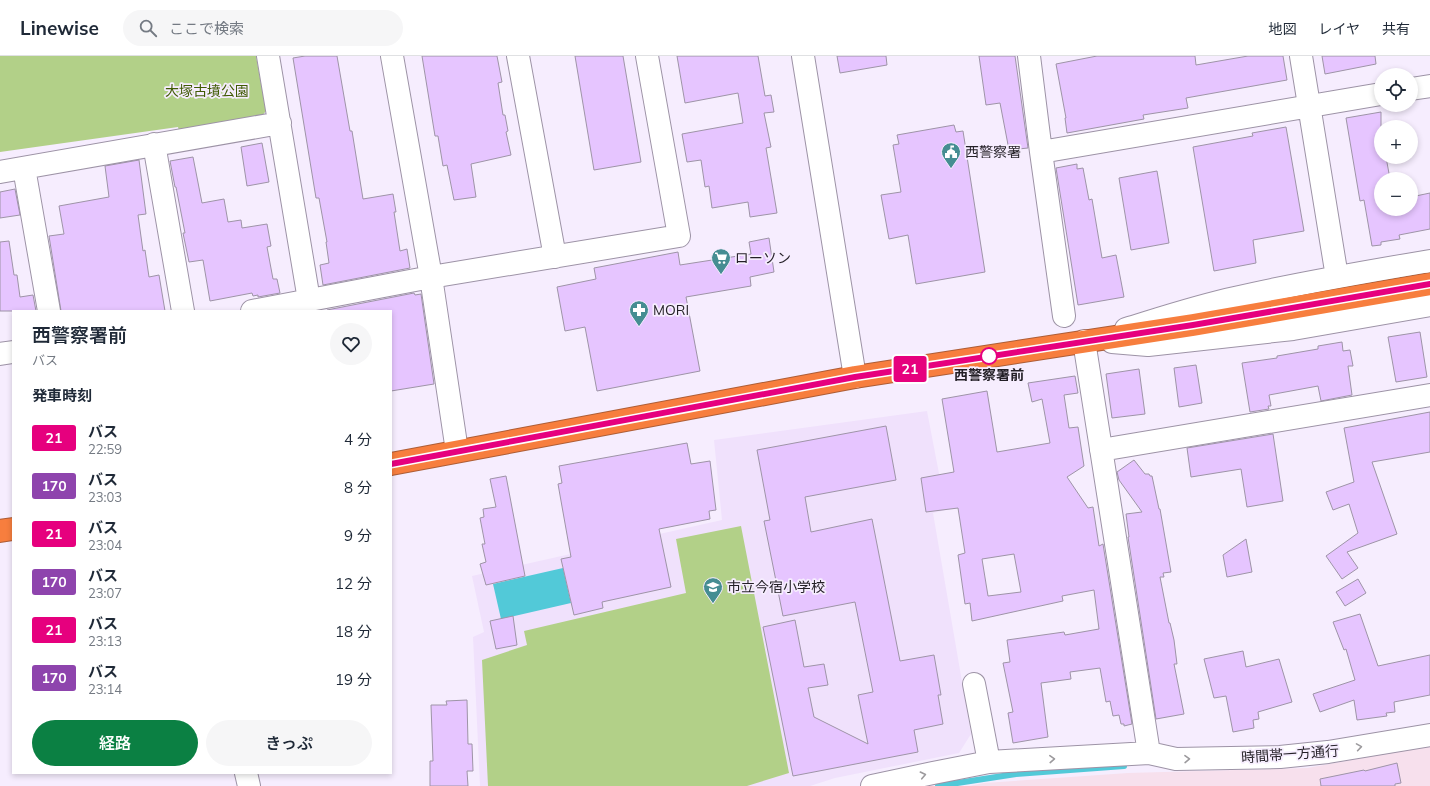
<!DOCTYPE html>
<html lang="ja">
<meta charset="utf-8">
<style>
:root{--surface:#fff;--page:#f6f6f7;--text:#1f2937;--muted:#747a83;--line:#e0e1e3;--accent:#0b8043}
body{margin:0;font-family:Mulish,"Noto Sans JP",sans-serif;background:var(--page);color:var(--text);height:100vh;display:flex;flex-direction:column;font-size:15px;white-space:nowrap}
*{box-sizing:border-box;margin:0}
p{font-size:13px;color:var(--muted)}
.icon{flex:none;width:22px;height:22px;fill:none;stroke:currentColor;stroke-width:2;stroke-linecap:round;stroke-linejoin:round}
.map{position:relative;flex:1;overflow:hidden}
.sheet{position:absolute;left:12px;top:254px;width:380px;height:464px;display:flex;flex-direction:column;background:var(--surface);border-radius:0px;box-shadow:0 2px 6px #0003}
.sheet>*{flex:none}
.badge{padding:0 8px;border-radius:3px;font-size:14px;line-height:26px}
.buttons{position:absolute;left:1374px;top:12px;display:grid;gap:8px}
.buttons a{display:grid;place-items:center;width:44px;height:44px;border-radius:50%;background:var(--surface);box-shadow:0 2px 6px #0003;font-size:20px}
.map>.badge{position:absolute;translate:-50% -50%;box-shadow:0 0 0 2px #fff}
h2{padding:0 20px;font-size:15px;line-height:36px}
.round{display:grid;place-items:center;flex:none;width:42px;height:42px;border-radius:21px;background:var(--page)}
.headline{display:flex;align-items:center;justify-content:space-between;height:68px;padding:0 20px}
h1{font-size:19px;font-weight:600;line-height:30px}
.action{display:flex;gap:8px;margin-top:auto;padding:8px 20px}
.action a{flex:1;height:46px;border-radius:24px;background:var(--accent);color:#fff;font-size:16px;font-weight:600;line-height:46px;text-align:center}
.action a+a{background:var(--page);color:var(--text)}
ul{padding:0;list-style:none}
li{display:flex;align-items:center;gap:12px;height:48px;padding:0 20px}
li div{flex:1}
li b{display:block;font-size:15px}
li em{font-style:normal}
li .badge{min-width:44px;font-weight:700;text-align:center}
header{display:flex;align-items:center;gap:24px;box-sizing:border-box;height:56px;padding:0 20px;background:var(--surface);border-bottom:1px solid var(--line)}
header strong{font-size:19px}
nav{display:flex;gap:22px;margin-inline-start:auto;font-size:14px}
.search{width:280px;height:36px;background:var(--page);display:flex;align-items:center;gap:10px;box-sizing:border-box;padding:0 14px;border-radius:22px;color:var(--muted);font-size:15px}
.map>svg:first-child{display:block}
</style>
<header>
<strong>Linewise</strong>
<div class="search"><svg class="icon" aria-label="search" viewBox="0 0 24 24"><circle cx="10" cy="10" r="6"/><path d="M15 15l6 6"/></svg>ここで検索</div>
<nav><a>地図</a><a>レイヤ</a><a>共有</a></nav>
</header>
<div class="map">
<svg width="1430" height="730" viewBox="0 0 1430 730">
<rect width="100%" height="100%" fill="#f6edfe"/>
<path fill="#f7e0ed" d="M1430 690V730H969L984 727 1128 717 1307 712Z"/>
<path fill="#f0e1fc" d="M927 355 946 454 933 457 971 678 959 697 835 722 810 730H480L473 581 484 576 472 520 722 464 714 384Z"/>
<path fill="#b2d088" d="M0 0H256L266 55 261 61 179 75 178 71 0 96Z
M741 470 789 717 747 730H488L482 604 527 589 524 575 686 537 676 483Z"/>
<path fill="#52c9d8" d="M563 512 571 547 501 563 493 528Z"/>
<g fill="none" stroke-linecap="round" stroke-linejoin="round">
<path stroke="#52c9d8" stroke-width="6" d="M938 730 1016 718 1124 710"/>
</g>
<path fill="#e6c5ff" stroke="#9e94a7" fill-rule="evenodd" d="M305 0H337L350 75H352L363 143 393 138 396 156H394L400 195 407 193 410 212 323 229 320 209 329 207 326 186H327L319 142H316L293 2Z
M422 0H497L502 26 498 27 503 59H505L508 75 506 76 511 99 471 108 476 141 454 144 447 109 443 110 438 80H435Z
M575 0H623L641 106 594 114Z
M677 0H758L765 40 771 39 774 56 764 57 771 91 766 92 777 157 750 161 748 146 712 152 709 130 705 131 701 104 687 106 682 78 743 67 738 37 685 47Z
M837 0H886L887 9 840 17Z
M979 0H1015L1028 92 1009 94 1000 47 986 49Z
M1097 0H1195L1196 9 1248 0H1283L1287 24 1186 42 1188 52 1143 59 1144 63 1067 77 1065 62H1066L1056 8Z
M1322 0H1375L1376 8 1325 18Z
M1381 56V101H1386L1390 123H1381V153H1411V141L1430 137V173L1399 179 1400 183 1381 186V189L1372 190 1364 144 1360 145 1346 62Z
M954 69 956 76 963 75 985 216 916 228 908 179 889 183 881 139 901 136 893 89 899 88 897 79Z
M1286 71 1304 175 1253 184 1256 207 1214 215 1193 91 1253 80 1252 77Z
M262 87 269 126 247 130 241 91Z
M193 101 202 147 224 143 228 166 241 164 242 172 267 168 271 190 267 191 273 223H277L280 237 258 241V239L253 240 252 237 210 245 203 204 189 206 183 177H185L176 131H175L170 105Z
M139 104 146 158 138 159 143 195 145 194 149 221 159 219 165 255H61L49 180 64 178 59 150 109 141 105 110Z
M1077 108V113L1083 112 1089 144 1092 143 1102 202 1116 199 1124 241 1078 249 1056 112Z
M1157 115 1169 187 1131 194 1119 122Z
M15 133 20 159 0 162V136Z
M769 182 774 216 750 221 751 230 686 241 700 315 597 335 585 271 565 275 557 231 596 223 594 212 678 196 680 209 751 198 749 186Z
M9 185 14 219H17L20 241 33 239 36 255H0V186Z
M414 237 415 239 421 238 434 328 391 335V255H327V254Z
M1420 276 1427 321 1396 326 1388 281Z
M1342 286 1343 295 1350 294 1353 310H1348L1352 339 1321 345 1318 330 1269 339 1271 350H1268L1269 353 1250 356 1242 307 1277 302V300L1318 293V290Z
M1196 309 1202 347 1179 351 1174 312Z
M1139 313 1145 358 1112 362 1106 318Z
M1075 320 1078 337 1064 339 1069 372 1078 371 1084 410 1067 421 1088 452 1093 451 1099 490 1103 488 1132 668 1124 670V668H1121L1119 659 1113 660 1110 645 1106 646 1100 612 1070 616 1071 623 1041 627 1048 681 1013 687 1008 657 1013 656 1003 607 1010 606 1007 584 1064 576 1065 579 1099 573 1094 534 1062 540 1063 545 972 565 970 547 965 548 958 499 965 497 958 452 926 456 921 422 954 416 942 343 987 335 997 396 1050 387 1042 343 1032 346 1028 327ZM1014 498 1021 536 988 540 982 503Z
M1430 356V396L1372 406 1397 478 1347 496 1358 512 1342 523 1326 500 1358 477 1349 448 1333 454 1326 436 1354 426 1344 372Z
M886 370 896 424 805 441 811 476 872 463 900 605 934 599 941 639H938L943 668 914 674 918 696 793 720 763 571 795 564 804 611 824 608 828 629 808 632 814 661 868 688 858 639 873 636 855 546 783 560 764 465 770 464 757 394Z
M1273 378 1283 445 1247 451 1241 413 1191 421 1187 392Z
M687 387 691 408 710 405 716 454 709 455 710 463 659 473 671 531 602 546 603 552 574 559 561 503 571 501 558 428 562 427 559 410Z
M1134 404 1145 418H1149L1150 420H1152L1159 453H1160L1171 516 1163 517 1164 521H1160L1169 567H1170L1174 584 1177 608H1174L1184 658 1156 663 1128 481H1129L1126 458 1142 456 1119 424 1117 416Z
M506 420 525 520 486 529 480 508 486 506 482 488H485L480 462 484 461 483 453 496 451 490 423Z
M1246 483 1252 516 1227 521 1223 499Z
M1358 523 1366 537 1345 550 1336 536Z
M1360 558 1378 610 1430 599V639L1394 646 1395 656 1386 657 1387 660 1357 664 1354 644 1320 656 1313 638 1355 624 1346 593 1344 594 1333 566Z
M513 560 517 589 496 593 490 565Z
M1243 595 1246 611 1279 603 1292 646 1258 656 1259 663 1253 664 1254 672 1233 676 1226 640 1214 642 1204 603Z
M467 644 468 688H472L473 715H467L468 730H430V705H433L431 649H447L446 645Z
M1397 707 1401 727 1395 728V730H1321L1320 723 1364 714 1365 715Z"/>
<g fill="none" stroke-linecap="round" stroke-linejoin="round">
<g stroke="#9d93a6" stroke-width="24">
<path id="minor" d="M268 0 309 244
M392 0 431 221 457 395
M518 0 555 201
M803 0 855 321
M1029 0 1041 96 1064 260
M1301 0 1337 221
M1411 33 1430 30
M154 88 183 255
M1041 96 1381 38
M24 112 49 255
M0 116 280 67
M252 255 431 221 679 180 647 0
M1126 273C1162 262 1198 250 1235 242 1299 227 1365 216 1430 205
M1084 285 1149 697
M1112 286 1148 289 1293 273 1430 249
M0 298 13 296
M1101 394 1430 339
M974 628 989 706
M246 717 249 730
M872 730 933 717 989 706 1149 697 1176 703 1280 701 1328 696 1430 679"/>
</g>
<g stroke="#ad5d36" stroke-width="24">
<path id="highway" d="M391 408 855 321 1193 269 1430 228
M0 475 13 473"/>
</g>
<use href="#minor" stroke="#fff" stroke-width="22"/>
<use href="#highway" stroke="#f77e3e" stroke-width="22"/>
</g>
<defs><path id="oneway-chevron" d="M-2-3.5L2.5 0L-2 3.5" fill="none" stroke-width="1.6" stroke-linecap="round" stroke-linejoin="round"/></defs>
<g stroke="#9c9a9d">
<use href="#oneway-chevron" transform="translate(1359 691) rotate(-9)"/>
<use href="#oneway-chevron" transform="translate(1052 703) rotate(-3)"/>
<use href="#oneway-chevron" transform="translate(1187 703) rotate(-1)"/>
<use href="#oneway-chevron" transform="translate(923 719) rotate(-12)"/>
</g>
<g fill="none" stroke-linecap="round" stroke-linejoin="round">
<g stroke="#fff" stroke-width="9">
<path id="line" d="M391 408 855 321 1193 269 1430 228"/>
</g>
<use href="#line" stroke="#e6007e" stroke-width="6"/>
</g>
<defs>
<g id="civic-pin" transform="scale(1)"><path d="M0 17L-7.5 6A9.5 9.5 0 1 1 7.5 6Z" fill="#458d92" stroke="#f6edfe"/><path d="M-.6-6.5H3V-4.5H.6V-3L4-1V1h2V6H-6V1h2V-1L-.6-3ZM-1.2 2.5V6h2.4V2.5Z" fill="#fff"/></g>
<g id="supermarket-pin" transform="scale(1)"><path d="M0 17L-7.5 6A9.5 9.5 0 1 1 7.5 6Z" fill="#458d92" stroke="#f6edfe"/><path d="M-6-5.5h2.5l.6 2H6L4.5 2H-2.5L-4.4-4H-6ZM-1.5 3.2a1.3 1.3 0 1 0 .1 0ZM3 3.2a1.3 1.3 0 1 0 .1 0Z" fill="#fff"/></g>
<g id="pharmacy-pin" transform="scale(1)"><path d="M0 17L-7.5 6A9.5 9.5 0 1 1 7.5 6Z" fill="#458d92" stroke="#f6edfe"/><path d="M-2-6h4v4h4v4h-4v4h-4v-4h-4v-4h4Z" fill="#fff"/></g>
<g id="school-pin" transform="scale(1)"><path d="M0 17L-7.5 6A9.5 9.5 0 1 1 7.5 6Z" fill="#458d92" stroke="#f6edfe"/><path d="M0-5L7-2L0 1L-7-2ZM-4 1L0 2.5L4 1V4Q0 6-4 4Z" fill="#fff"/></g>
</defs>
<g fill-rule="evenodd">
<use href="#civic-pin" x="951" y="96"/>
<use href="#supermarket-pin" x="721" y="202"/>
<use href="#pharmacy-pin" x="639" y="254"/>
<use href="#school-pin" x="713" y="531"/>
</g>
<circle fill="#fff" stroke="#e6007e" stroke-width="2" cx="989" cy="300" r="8"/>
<g text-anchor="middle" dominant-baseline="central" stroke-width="3.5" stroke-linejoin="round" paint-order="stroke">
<g font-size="14" fill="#405b04" stroke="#f6edfe">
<text x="207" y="35">大塚古墳公園</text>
</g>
<g font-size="14" fill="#231f26" stroke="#f6edfe" text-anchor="start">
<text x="965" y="96">西警察署</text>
<text x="735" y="202">ローソン</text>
<text x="653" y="254">MORI</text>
<text x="727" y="531">市立今宿小学校</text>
</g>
<g font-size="14" font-weight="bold" fill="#231f26" stroke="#f6edfe">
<text x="989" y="319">西警察署前</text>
</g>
<g font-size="14" fill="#231f26" stroke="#f6edfe">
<text transform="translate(1290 698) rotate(-4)">時間帯一方通行</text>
</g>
</g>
</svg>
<div class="buttons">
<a><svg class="icon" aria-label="locate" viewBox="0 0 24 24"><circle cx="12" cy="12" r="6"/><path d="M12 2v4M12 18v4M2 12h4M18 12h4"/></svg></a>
<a>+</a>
<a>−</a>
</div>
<b class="badge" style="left:910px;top:313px;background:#e6007e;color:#fff">21</b>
<section class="sheet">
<div class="headline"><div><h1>西警察署前</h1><p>バス</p></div><a class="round"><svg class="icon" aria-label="heart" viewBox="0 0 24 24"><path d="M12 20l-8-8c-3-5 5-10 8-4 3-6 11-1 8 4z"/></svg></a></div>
<h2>発車時刻</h2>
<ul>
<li><span class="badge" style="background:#e6007e;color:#fff">21</span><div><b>バス</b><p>22:59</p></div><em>4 分</em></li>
<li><span class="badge" style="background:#8e44ad;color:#fff">170</span><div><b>バス</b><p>23:03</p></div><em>8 分</em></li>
<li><span class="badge" style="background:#e6007e;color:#fff">21</span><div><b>バス</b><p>23:04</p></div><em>9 分</em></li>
<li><span class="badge" style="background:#8e44ad;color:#fff">170</span><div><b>バス</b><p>23:07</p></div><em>12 分</em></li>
<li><span class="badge" style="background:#e6007e;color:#fff">21</span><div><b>バス</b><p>23:13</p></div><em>18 分</em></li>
<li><span class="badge" style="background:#8e44ad;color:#fff">170</span><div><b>バス</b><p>23:14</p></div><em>19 分</em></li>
</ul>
<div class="action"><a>経路</a><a>きっぷ</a></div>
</section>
</div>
